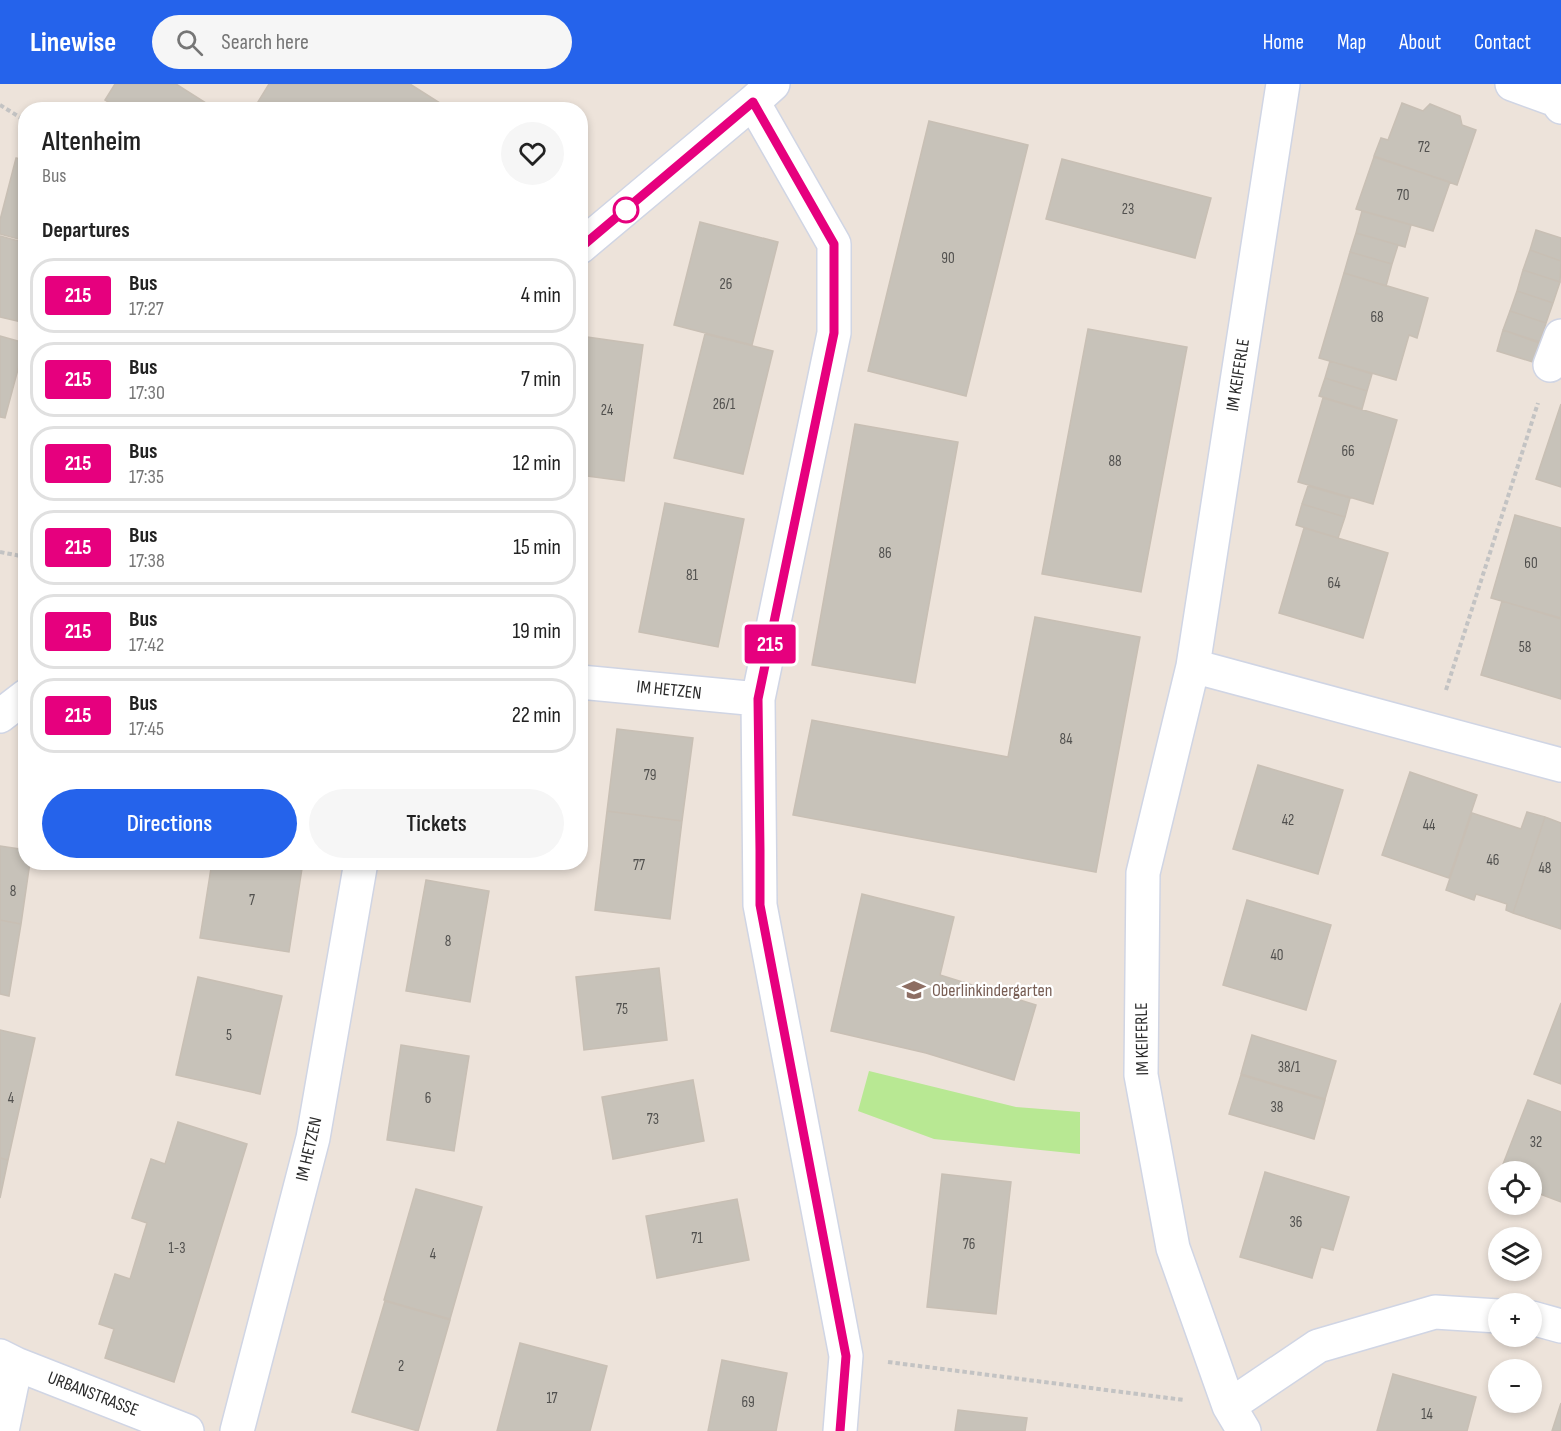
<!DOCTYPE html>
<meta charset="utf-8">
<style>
:root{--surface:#fff;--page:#f6f6f6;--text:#222;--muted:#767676;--line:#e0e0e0;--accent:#2563eb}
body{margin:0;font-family:"Sofia Sans Condensed",sans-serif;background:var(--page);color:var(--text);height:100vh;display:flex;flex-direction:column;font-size:22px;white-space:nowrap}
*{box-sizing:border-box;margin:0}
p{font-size:20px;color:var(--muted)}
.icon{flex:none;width:33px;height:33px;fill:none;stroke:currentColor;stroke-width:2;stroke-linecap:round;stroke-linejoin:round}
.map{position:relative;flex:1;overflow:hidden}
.drawer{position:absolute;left:18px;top:18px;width:570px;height:768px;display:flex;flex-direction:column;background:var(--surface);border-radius:24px;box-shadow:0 3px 9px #0003}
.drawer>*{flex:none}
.badge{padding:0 12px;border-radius:4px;font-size:21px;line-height:39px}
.fabs{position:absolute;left:1488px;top:1077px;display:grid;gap:12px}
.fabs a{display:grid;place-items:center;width:54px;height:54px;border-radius:50%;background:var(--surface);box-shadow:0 3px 9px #0003;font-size:30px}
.map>.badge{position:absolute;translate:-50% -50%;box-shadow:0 0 0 3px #fff}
h2{padding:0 24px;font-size:22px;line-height:54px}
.round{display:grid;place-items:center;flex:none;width:63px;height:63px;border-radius:32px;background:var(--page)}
.summary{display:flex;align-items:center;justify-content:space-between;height:102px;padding:0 24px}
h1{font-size:28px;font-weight:600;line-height:45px}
.button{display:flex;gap:12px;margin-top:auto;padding:12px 24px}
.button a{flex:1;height:69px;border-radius:36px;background:var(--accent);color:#fff;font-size:24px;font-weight:600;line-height:69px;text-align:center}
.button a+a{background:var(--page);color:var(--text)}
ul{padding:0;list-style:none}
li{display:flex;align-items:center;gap:18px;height:75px;margin:0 12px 9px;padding:0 12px;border:3px solid var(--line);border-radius:24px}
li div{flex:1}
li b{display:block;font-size:22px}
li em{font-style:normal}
li .badge{min-width:66px;font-weight:700;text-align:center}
header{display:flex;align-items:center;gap:36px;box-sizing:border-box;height:84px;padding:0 30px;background:var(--accent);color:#fff}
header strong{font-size:28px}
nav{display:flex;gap:33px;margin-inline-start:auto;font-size:21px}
.search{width:420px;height:54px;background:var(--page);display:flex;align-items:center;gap:15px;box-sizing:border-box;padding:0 21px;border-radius:33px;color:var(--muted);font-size:22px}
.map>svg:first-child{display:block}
</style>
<header>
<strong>Linewise</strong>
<div class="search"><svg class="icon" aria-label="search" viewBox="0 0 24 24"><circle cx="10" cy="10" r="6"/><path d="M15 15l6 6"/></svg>Search here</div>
<nav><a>Home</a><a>Map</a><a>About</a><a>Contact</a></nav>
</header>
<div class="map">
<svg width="1561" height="1347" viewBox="0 0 1561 1347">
<rect width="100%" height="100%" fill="#ede3da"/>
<path fill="#b8e893" d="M869 987 1016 1023 1080 1028V1070L934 1055 858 1027Z"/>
<path fill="#c7c2b9" stroke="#c8bfb4" stroke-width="1.5" d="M115 0H176L217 26H121L105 16Z
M269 0H410L451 26H253Z
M1402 19 1423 27 1430 20 1460 32 1462 41 1476 46 1457 101 1374 72 1381 54 1388 56Z
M929 37 1028 61 966 312 868 287Z
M1374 73 1450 98 1433 147 1356 125Z
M16 74 26 76V157L0 150V136Z
M1062 75 1211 114 1195 174 1046 135Z
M1362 127 1411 141 1405 163 1356 149Z
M700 138 778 158 752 261 674 241Z
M1536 146 1561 154V177L1530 166Z
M1356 149 1398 161 1392 180 1350 168Z
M0 152 26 159V239L0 233Z
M1530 166 1561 177 1560 198 1523 186Z
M1350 168 1392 180 1386 202 1344 189Z
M1523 186 1560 198 1553 219 1517 207Z
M1344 189 1428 214 1417 254 1409 251 1396 296 1319 274Z
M1517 207 1553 219 1546 239 1510 227Z
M1510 227 1546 239 1540 258 1503 246Z
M1088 245 1187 263 1141 508 1042 490Z
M1503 246 1539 259 1533 278 1497 267Z
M705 250 773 267 743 390 674 374Z
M0 252 25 259 5 334 0 333Z
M580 252 643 261 624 397 580 391Z
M1330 277 1372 290 1367 307 1325 294Z
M1325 294 1367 307 1362 325 1319 312Z
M1323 314 1397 336 1373 420 1298 398Z
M1561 320V403L1536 395Z
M855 340 958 358 915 599 812 581Z
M1308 402 1350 414 1345 433 1302 420Z
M665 419 744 435 718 563 639 548Z
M1302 420 1345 433 1338 454 1296 441Z
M1515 431 1561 444V534L1491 514Z
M1304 444 1388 469 1363 554 1279 529Z
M1502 517 1561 535V615L1481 591Z
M1035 533 1140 553 1096 788 793 731 812 636 1008 673Z
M617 645 693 654 682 737 607 727Z
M1258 681 1343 706 1318 790 1233 765Z
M1410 688 1477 711 1449 794 1382 771Z
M607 727 682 737 670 835 595 826Z
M1527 728 1545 733 1513 829 1506 826 1507 820 1476 810 1474 816 1446 806 1472 729 1521 745Z
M1545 733 1561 739V845L1513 829Z
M0 762 26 766V778H30L21 840 0 836Z
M212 778H303L289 868 200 854Z
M426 796 489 807 470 918 406 907Z
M862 810 954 833 940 891 1036 921 1014 996 926 969 831 947Z
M1247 816 1331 841 1306 926 1223 901Z
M0 836 21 840 9 912 0 910Z
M659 884 667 956 584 966 576 893Z
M198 893 282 912 260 1010 176 991Z
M1561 919V1000L1534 990Z
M0 946 35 954 8 1076 0 1074Z
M1252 951 1336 977 1325 1015 1241 990Z
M401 961 469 972 454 1067 387 1056Z
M1241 991 1325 1016 1314 1055 1229 1030Z
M693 996 704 1057 613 1075 602 1013Z
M1528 1016 1561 1028V1118L1532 1107V1088H1500Z
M178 1038 247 1060 174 1298 105 1274 114 1245 99 1240 115 1190 130 1195 147 1139 132 1134 151 1075 165 1080Z
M0 1074 8 1076 0 1114Z
M1265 1088 1349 1113 1333 1166 1321 1163 1312 1194 1240 1173Z
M942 1090 1011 1098 996 1230 927 1223Z
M416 1105 482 1123 450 1235 384 1216Z
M737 1115 749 1176 657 1194 646 1132Z
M385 1217 450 1236 418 1347 352 1328Z
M520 1259 607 1282 590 1347H497Z
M722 1276 787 1289 776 1347H708Z
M1393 1290 1476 1313 1467 1347H1377Z
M1561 1319V1347H1552Z
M958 1326 1027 1334 1025 1347H955Z"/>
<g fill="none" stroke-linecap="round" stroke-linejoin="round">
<g stroke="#d0d5e4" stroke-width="36">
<path id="minor" d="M1512 0 1556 16 1561 23
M753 18 834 160V249L758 615 760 821 846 1272 840 1347
M580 163 753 18 773 0
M1550 281 1561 252
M1193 582 1561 681
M580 598 758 615
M0 632 26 612
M1532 1234 1561 1242
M0 1272 16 1280 187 1347
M1229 1322 1318 1262 1435 1228 1498 1232
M2 1347 16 1280
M237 1347 313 1054 361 778
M1244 1347 1229 1322 1173 1164 1141 991 1143 789 1193 582 1283 0"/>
</g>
<path stroke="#c3c3c3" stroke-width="4" stroke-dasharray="4.5 3" stroke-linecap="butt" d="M0 21 26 37
M0 468 26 473
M1446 606 1538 319
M888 1278 1184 1316"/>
<use href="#minor" stroke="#fff" stroke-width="33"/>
</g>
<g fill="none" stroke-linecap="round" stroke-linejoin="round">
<g stroke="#fff" stroke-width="14">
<path id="line" d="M580 164 753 18 834 160V249L758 615 760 766V821L846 1272 840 1347"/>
</g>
<use href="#line" stroke="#e6007e" stroke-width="9"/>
</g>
<defs>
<g id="school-bare" transform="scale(1.8)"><path d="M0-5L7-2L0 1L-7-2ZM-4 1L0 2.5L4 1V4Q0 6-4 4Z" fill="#8d6e63" stroke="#fff" stroke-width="2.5" paint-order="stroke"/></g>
</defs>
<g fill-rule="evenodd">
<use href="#school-bare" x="914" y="906"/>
</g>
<circle fill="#fff" stroke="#e6007e" stroke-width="3" cx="626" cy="126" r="12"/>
<g text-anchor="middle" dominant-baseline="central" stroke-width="4.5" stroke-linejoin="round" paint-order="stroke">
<g font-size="15" fill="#51504e">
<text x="1424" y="63">72</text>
<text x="1403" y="111">70</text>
<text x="1128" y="125">23</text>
<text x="948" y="174">90</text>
<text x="726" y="200">26</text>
<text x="1377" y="233">68</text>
<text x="724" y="320">26/1</text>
<text x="607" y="326">24</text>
<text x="1348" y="367">66</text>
<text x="1115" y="377">88</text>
<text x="885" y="469">86</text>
<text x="1531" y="479">60</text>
<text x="692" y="491">81</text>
<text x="1334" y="499">64</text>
<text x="1525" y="563">58</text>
<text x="1066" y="655">84</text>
<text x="650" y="691">79</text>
<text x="1288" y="736">42</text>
<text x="1429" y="741">44</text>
<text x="1493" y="776">46</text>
<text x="639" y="781">77</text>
<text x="1545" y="784">48</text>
<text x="13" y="807">8</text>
<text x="252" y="816">7</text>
<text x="448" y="857">8</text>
<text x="1277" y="871">40</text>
<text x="622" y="925">75</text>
<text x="229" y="951">5</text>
<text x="1289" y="983">38/1</text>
<text x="11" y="1014">4</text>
<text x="428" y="1014">6</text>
<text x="1277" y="1023">38</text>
<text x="653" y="1035">73</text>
<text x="1536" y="1058">32</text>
<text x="1296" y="1138">36</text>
<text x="697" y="1154">71</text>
<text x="969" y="1160">76</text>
<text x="177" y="1164">1-3</text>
<text x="433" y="1170">4</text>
<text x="401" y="1282">2</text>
<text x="552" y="1314">17</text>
<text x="748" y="1318">69</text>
<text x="1427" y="1330">14</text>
</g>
<g font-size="18" fill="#2a2a2a" stroke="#fff">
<text transform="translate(1238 291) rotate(-81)">IM KEIFERLE</text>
<text transform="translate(669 606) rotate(6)">IM HETZEN</text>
<text transform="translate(1142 955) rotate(-91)">IM KEIFERLE</text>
<text transform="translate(309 1065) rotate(-77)">IM HETZEN</text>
<text transform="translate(93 1310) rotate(21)">URBANSTRASSE</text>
</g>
<g font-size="18" fill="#785e54" stroke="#fff" text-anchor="start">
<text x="932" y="906">Oberlinkindergarten</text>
</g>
</g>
</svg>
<div class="fabs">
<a><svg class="icon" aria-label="locate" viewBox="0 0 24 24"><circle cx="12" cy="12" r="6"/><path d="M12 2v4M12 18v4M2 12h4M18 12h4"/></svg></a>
<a><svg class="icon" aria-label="layers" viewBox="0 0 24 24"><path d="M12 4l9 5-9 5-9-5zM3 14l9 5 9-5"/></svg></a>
<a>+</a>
<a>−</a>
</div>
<b class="badge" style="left:770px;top:560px;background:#e6007e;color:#fff">215</b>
<section class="drawer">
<div class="summary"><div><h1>Altenheim</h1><p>Bus</p></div><a class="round"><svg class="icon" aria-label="heart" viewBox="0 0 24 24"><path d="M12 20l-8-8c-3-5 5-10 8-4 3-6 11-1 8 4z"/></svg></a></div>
<h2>Departures</h2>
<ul>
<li><span class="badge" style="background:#e6007e;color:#fff">215</span><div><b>Bus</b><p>17:27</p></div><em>4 min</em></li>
<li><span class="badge" style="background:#e6007e;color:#fff">215</span><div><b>Bus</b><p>17:30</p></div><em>7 min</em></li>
<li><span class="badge" style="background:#e6007e;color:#fff">215</span><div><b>Bus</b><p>17:35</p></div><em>12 min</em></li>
<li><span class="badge" style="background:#e6007e;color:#fff">215</span><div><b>Bus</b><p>17:38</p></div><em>15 min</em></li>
<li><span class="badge" style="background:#e6007e;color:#fff">215</span><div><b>Bus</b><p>17:42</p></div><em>19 min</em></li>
<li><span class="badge" style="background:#e6007e;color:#fff">215</span><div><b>Bus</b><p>17:45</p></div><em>22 min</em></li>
</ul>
<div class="button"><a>Directions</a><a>Tickets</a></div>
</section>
</div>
